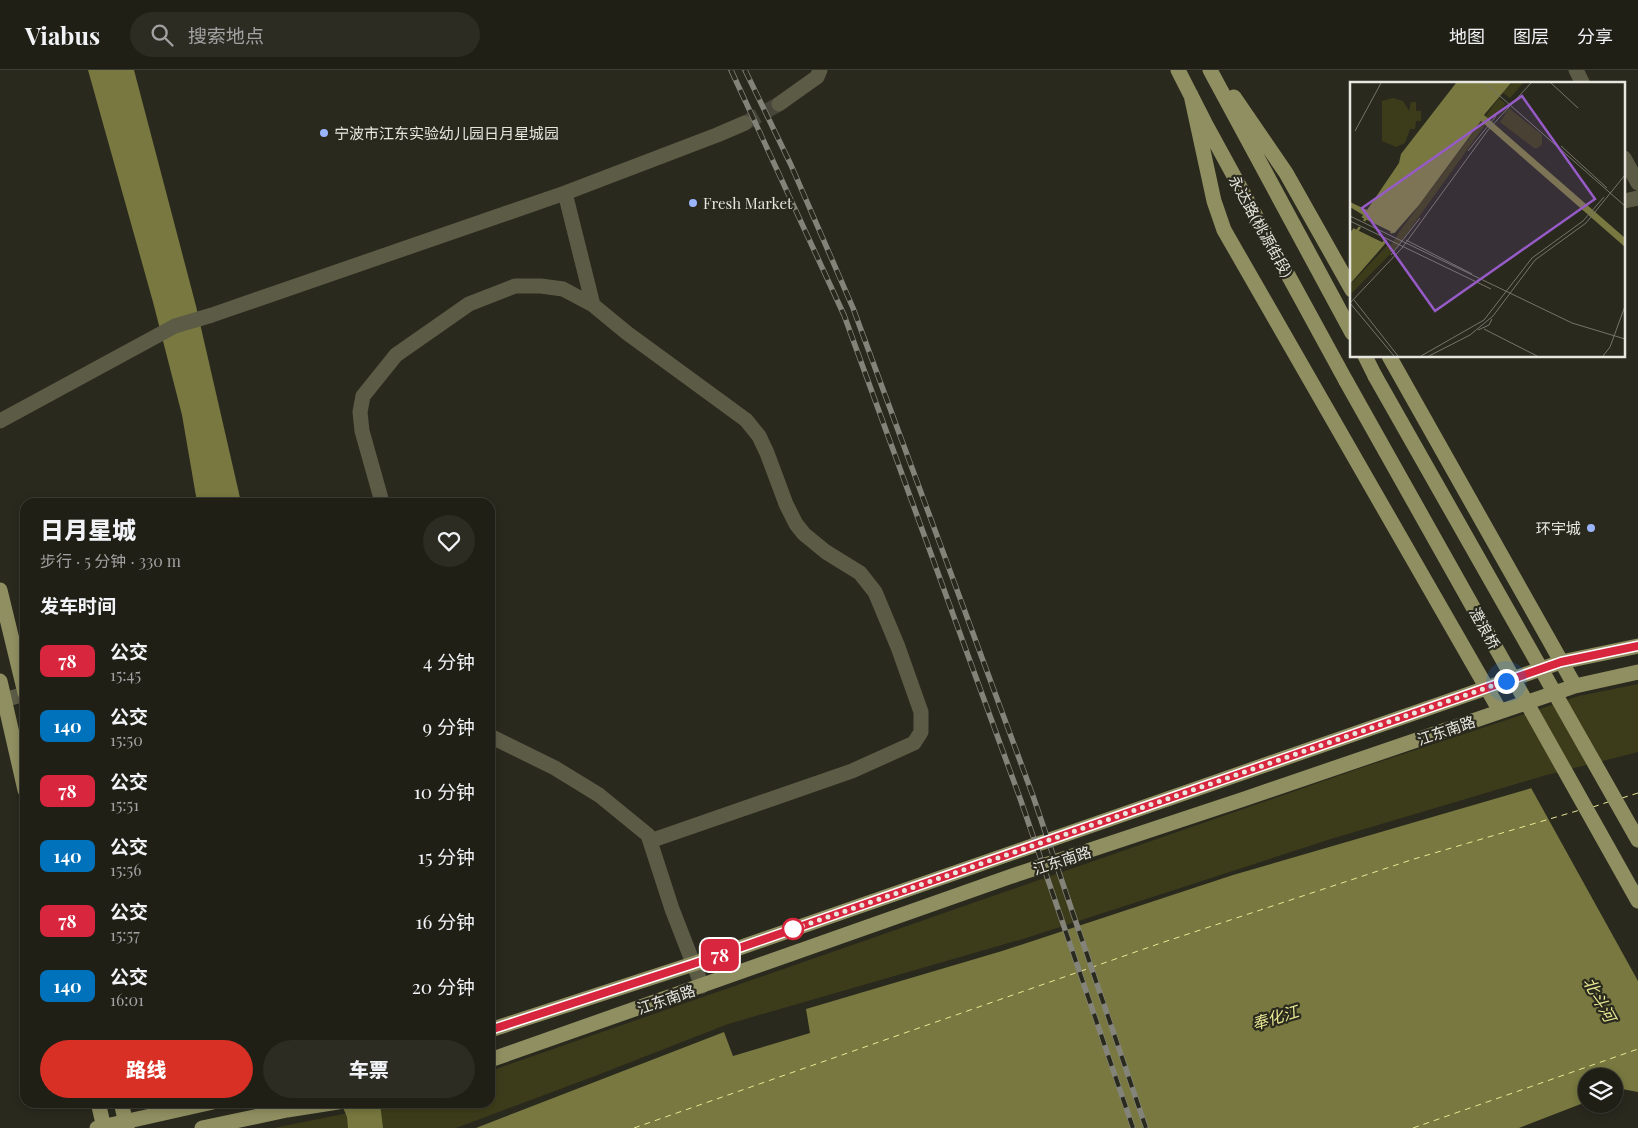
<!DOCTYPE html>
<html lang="zh">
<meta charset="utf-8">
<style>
:root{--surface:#1f1f16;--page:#2c2c23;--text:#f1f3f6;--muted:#a1a2a1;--line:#3c3d35;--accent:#d93025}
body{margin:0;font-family:"Playfair Display","Noto Sans SC",serif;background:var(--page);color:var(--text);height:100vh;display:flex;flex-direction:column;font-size:19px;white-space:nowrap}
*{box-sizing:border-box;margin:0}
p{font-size:16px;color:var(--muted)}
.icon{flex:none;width:28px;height:28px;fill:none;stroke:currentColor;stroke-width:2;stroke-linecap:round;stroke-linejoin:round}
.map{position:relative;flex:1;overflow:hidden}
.side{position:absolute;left:20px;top:428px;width:475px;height:610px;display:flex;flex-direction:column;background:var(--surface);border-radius:15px;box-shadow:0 2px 8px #0003,0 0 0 1px var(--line)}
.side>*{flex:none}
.badge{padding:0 10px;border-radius:8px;font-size:18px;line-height:32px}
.fabs{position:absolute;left:1578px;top:998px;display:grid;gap:10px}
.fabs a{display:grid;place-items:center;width:45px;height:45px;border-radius:50%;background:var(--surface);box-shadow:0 2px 8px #0003,0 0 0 1px var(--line);font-size:25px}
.you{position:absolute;width:25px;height:25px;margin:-12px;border:4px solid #fff;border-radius:50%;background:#1a73e8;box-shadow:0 0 0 8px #1a73e833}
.map>.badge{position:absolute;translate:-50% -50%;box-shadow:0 0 0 2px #fff}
h2{padding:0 20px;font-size:19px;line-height:45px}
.round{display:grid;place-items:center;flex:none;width:52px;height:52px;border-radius:26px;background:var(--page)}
.head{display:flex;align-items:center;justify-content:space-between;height:85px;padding:0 20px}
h1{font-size:24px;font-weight:800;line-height:38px}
.cta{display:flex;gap:10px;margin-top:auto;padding:10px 20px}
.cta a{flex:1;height:58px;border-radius:30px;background:var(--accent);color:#fff;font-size:20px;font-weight:800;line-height:58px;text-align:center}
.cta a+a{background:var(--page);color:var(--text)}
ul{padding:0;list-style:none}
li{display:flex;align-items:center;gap:15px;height:65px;padding:0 20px}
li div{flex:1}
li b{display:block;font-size:19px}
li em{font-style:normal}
li .badge{min-width:55px;font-weight:700;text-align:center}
header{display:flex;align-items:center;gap:30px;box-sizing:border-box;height:70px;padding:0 25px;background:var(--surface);border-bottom:1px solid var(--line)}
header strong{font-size:24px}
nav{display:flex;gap:28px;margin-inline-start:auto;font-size:18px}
.search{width:350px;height:45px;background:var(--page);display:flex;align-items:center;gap:12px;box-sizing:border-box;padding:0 18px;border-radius:28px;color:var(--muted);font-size:19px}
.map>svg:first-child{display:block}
</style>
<header>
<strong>Viabus</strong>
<div class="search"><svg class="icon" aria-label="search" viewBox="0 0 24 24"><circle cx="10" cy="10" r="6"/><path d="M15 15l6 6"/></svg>搜索地点</div>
<nav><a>地图</a><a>图层</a><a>分享</a></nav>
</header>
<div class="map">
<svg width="1638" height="1058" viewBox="0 0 1638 1058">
<rect width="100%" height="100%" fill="#29291e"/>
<path fill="#3d3c1a" d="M1638 614V682L1543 706 1331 769 1026 868 728 954 595 1006 456 1058H274L398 1033 490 1032V1001L1361 698 1579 626Z"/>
<path fill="#787840" d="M88 0H134L196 236 241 432H197L182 345 153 232Z
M1638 687V1022L1622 1019 1614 1022V1006H1586V1032L1519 1058H476L724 962 733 986 810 963 806 939 1002 881 1233 805Z
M341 1033H380L383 1058H348L347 1047Z"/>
<path fill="#29291e" d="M1638 684V911L1530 716Z"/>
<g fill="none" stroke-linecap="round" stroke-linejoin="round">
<path stroke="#e9e894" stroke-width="1" stroke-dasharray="6 5" stroke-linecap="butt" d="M1622 728 1638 723
M1593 737 1608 732
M634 1058 1161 873 1414 789 1580 740
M1413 1058 1638 979"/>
<path stroke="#46463b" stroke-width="15" stroke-dasharray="15 8" stroke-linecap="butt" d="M745 53 779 34"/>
<path stroke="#5c5c46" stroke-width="15" d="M1576 0 1583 14
M779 34 817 7 820 0
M1624 88 1638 113
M565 123 593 235
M1624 131 1638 128
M0 351 175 256 212 245 565 123 717 65 745 53
M382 432 362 361 360 342 363 326 396 285 469 234 515 216H541L563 219 593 235 627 263 746 350 759 366 767 383 786 434 796 454 804 464 826 482 860 503 875 522 898 577 921 642V662L914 673 852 701 650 771
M0 631 25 624
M490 666 555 698 599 725 648 765 672 839 702 916"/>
<path stroke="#908f61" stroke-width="15" d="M1178 0 1205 53 1346 311
M1210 0 1352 263
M1191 25 1214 131 1224 160 1500 641
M1234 27 1286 103 1352 220
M1365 286 1375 306
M1389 286 1575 616
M0 520 25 623
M0 611 25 720
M490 960 693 894 1561 592 1638 576
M490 990 1009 807 1244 729 1575 616 1638 602
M97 1058 213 1032
M202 1058 287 1040 338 1032"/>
<g stroke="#83837a" stroke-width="5.5">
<path id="rail" d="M731 0 844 245 1021 731 1133 1058
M745 0 791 95 853 238 1033 726 1146 1058"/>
</g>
<use href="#rail" stroke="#29291e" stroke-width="4" stroke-dasharray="11" stroke-linecap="butt"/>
<path stroke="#908f61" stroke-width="15" d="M1375 306 1638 770
M1346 311 1638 831
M98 1032 104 1058
M121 1032 127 1058"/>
</g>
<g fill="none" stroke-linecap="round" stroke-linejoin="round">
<g stroke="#fff" stroke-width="11">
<path id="line" d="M490 960 693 894 1561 592 1638 576"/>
</g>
<use href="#line" stroke="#d7263d" stroke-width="8"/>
<path stroke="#e7e7e0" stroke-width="5" stroke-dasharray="0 9" d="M793 859 785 862 1506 611"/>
</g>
<g fill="#9bb5fd" stroke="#29291e" stroke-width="2">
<circle cx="324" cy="63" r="5"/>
<circle cx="693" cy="133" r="5"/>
<circle cx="1591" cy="458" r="5"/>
</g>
<circle fill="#fff" stroke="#d7263d" stroke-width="2.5" cx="793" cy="859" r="10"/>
<g text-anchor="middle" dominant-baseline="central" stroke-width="4.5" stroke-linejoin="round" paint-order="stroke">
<g font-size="15" fill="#e7e7e0" stroke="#29291e" text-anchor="start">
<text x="334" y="63">宁波市江东实验幼儿园日月星城园</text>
<text x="703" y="133">Fresh Market</text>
<text x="1581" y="458" text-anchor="end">环宇城</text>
</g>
<g font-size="15" fill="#e7e7e0" stroke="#29291e">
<text transform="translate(1261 156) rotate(61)">永达路(桃源街段)</text>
<text transform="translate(1485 558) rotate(61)">澄浪桥</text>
<text transform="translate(1446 660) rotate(-19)">江东南路</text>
<text transform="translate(1062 790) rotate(-18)">江东南路</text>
<text transform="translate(666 929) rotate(-19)">江东南路</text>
</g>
<g font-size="16" font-style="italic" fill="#e9e894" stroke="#29291e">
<text transform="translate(1600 929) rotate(61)">北斗河</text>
<text transform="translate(1275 947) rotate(-17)">奉化江</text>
</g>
</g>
<g transform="translate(1350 12)">
<rect width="275" height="275" fill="#29291e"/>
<path d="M162 1H173L160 16 153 11ZM43 16 53 19 59 29 61 20H66V29H71V39H66L65 47H60L55 61 46 65 32 59V19ZM149 16 156 22 135 43 48 164 0 213V203L46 154ZM159 26 192 53V62L188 66H184L150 40Z" fill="#3d3c1a"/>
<path d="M106 1H161L134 33 275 156V165L131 39 69 123 0 202V151L13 133 0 125V120L17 128 49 81 51 72Z" fill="#787840"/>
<path d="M9 134 48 153 40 164 1 145Z" fill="#29291e"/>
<path fill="none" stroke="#787840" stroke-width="2.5" d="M14 139 49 90 55 73 82 35 113 1M41 151 145 12M0 158 10 145M0 196 36 158"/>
<path fill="none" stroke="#75756c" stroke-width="1" d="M135 1 275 124M201 1 228 26M5 49 31 1M211 64 257 106M118 69 146 34M0 134 222 241 275 257M0 139 141 207M56 158 122 192M41 173 70 136M4 218 48 274M0 221 44 274M0 221 52 166 138 48 181 1M134 247 187 274M128 248 139 243 142 237M71 274 134 238 182 176 233 139 254 115M79 274 120 253 143 234 185 178 236 141 275 93M253 274 260 265 275 224"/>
<path fill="#965bc7" fill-opacity="0.15" stroke="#965bc7" stroke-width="2.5" d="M172 14 245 117 85 229 12 126Z"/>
<rect width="275" height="275" fill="none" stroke="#e7e7e0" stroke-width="2.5"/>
</g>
</svg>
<div class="fabs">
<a><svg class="icon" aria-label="layers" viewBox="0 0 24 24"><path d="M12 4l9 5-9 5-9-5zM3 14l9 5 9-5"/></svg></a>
</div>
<div class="you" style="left:1506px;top:611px"></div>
<b class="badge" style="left:720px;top:885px;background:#d7263d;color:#fff">78</b>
<section class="side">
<div class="head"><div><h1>日月星城</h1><p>步行 · 5 分钟 · 330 m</p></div><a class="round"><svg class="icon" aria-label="heart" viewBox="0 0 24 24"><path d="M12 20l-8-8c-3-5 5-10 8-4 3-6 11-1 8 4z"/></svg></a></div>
<h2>发车时间</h2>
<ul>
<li><span class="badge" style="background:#d7263d;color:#fff">78</span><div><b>公交</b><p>15:45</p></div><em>4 分钟</em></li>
<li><span class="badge" style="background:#0072bc;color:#fff">140</span><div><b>公交</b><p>15:50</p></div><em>9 分钟</em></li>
<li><span class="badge" style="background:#d7263d;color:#fff">78</span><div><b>公交</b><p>15:51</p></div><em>10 分钟</em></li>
<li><span class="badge" style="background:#0072bc;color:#fff">140</span><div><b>公交</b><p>15:56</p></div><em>15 分钟</em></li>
<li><span class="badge" style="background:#d7263d;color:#fff">78</span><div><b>公交</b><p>15:57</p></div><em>16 分钟</em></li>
<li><span class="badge" style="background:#0072bc;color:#fff">140</span><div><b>公交</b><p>16:01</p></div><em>20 分钟</em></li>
</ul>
<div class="cta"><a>路线</a><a>车票</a></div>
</section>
</div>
